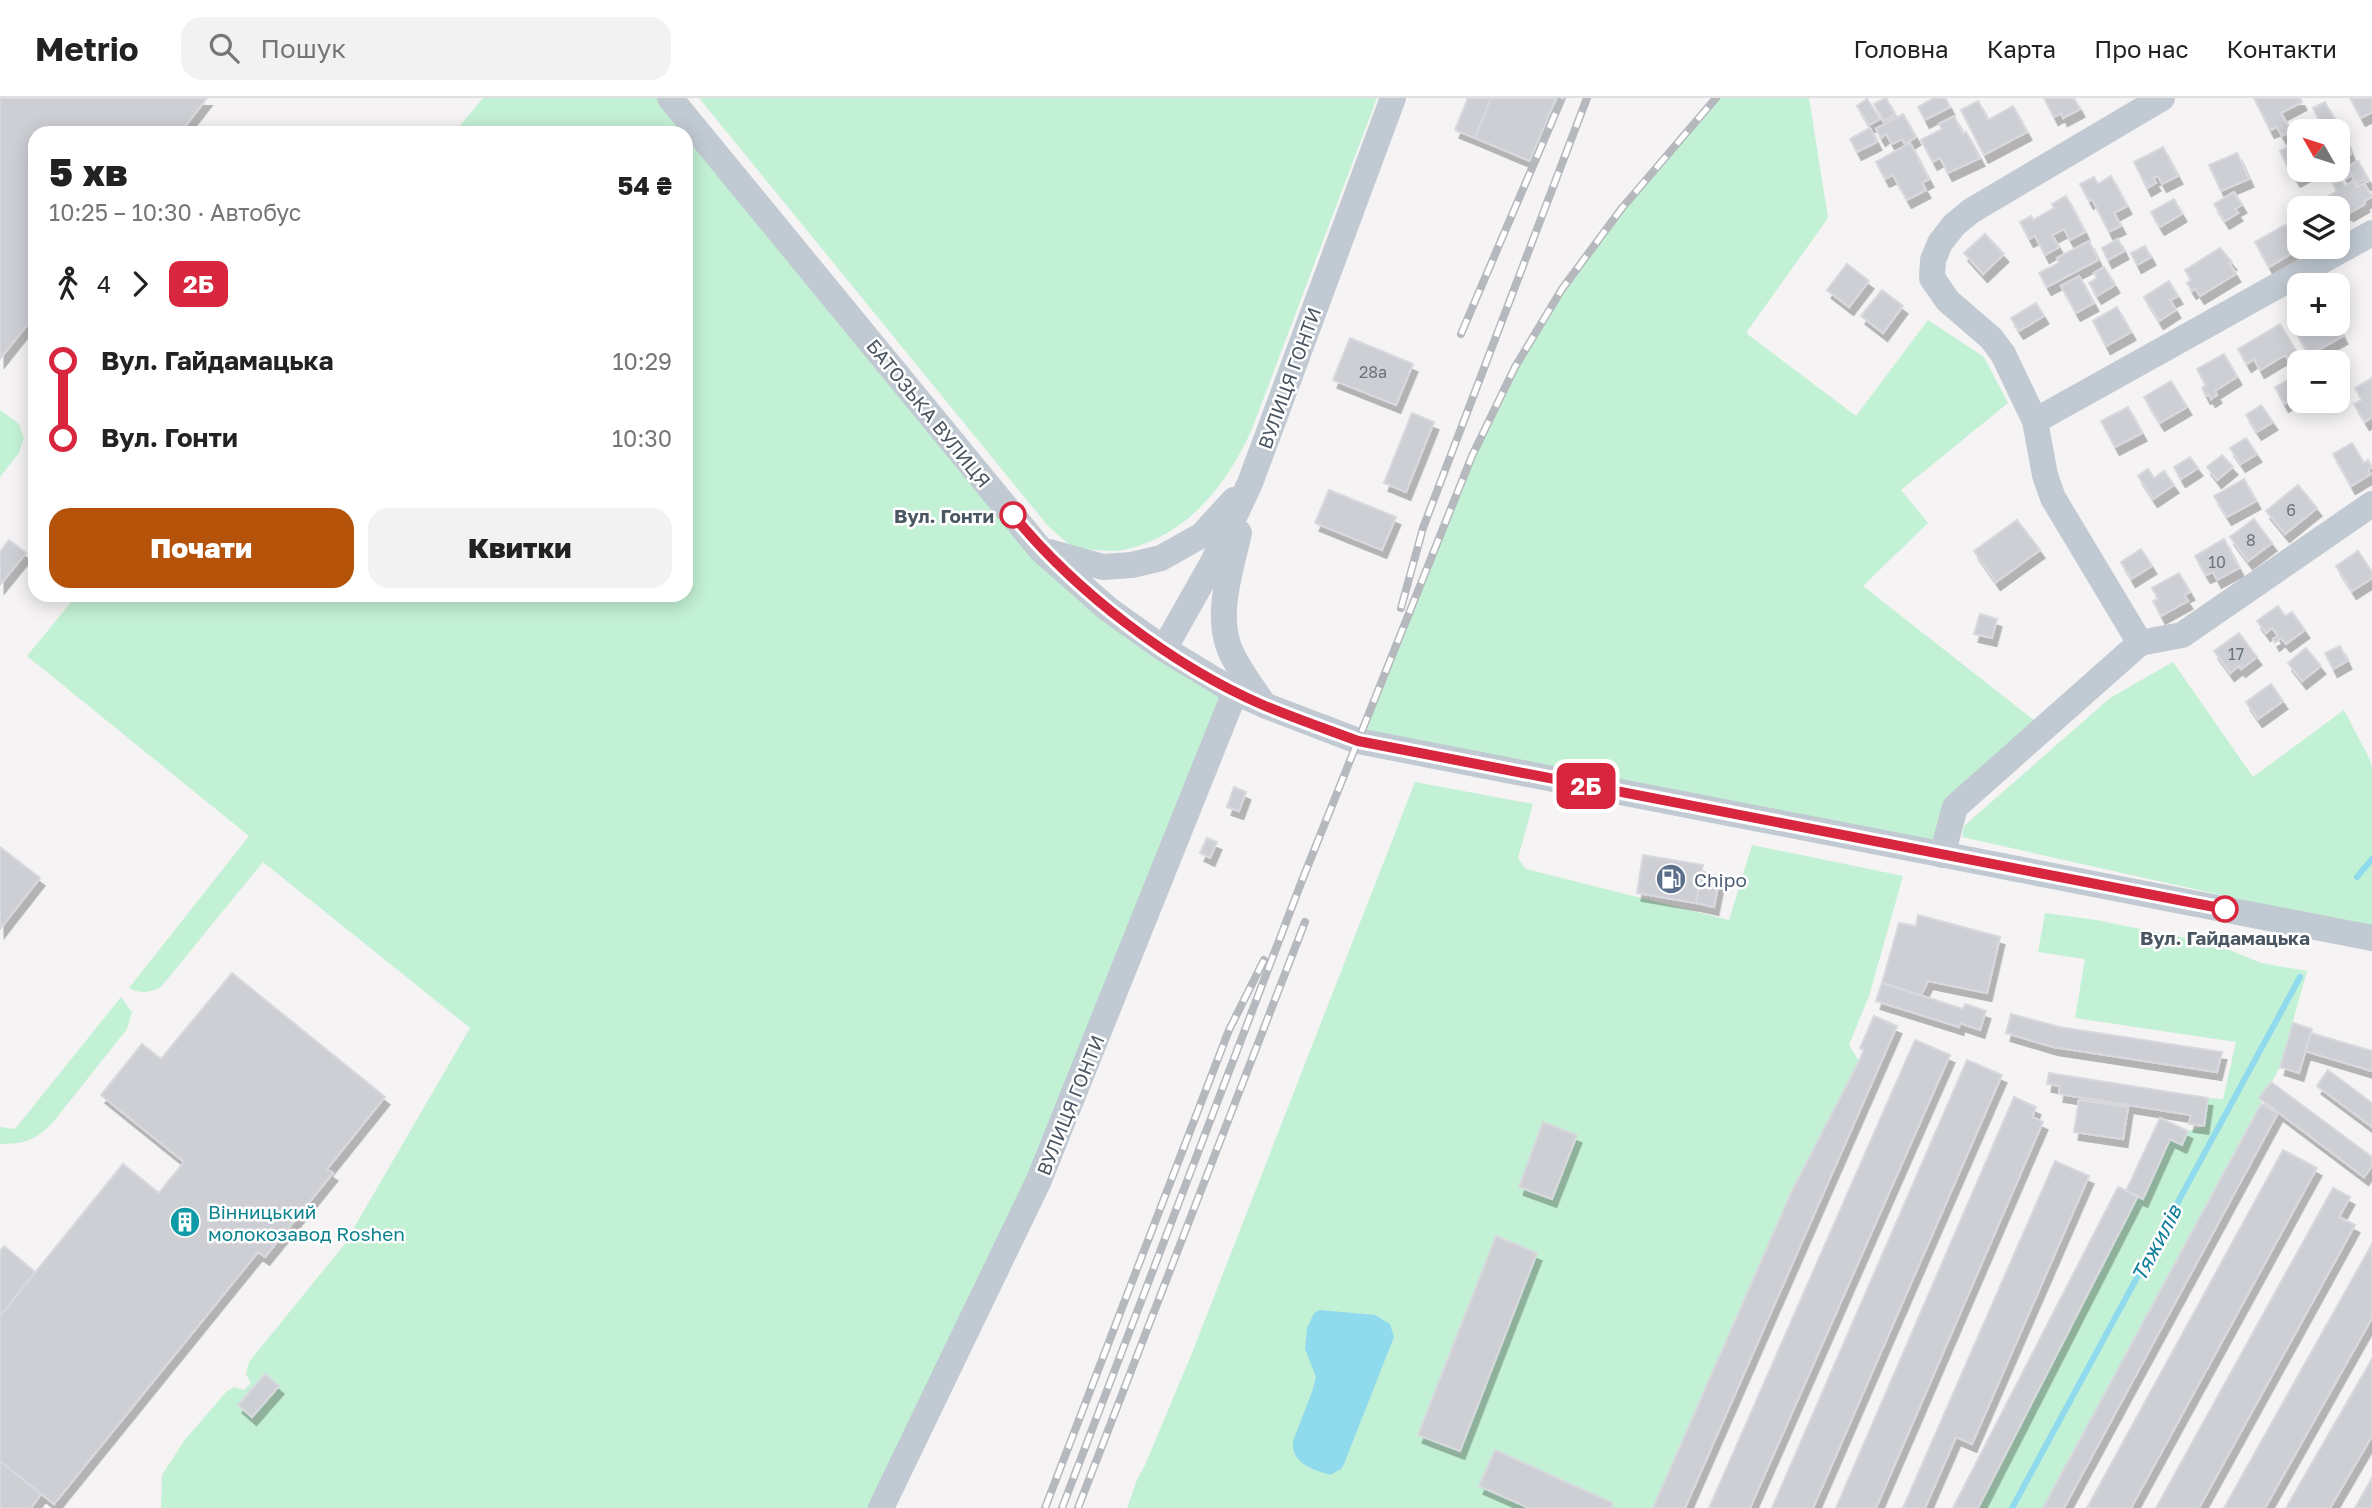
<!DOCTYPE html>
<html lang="uk">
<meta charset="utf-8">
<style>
:root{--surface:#fff;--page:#f2f2f2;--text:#222;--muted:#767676;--line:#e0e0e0;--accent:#b45309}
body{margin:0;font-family:"Golos Text",sans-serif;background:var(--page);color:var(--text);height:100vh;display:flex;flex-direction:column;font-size:26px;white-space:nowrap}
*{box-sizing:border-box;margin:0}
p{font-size:23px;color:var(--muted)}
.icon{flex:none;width:38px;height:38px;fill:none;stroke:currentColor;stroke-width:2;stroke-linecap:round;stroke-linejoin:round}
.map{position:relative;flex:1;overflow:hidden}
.panel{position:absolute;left:28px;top:28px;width:665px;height:476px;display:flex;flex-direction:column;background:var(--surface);border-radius:21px;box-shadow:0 4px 18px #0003}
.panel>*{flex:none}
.badge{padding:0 14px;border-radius:10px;font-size:24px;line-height:46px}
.needle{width:46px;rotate:309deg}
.fabs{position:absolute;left:2287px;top:21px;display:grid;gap:14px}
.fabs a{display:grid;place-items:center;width:63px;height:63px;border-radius:14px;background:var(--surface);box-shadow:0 4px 18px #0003;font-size:35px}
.map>.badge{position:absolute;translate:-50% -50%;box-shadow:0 0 0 4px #fff}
.legs{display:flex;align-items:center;gap:10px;height:77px;padding:0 21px;font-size:23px}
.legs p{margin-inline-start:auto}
.overview{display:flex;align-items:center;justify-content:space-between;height:119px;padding:0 21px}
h1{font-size:38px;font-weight:800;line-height:52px}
.action{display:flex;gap:14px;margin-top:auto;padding:14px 21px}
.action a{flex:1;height:80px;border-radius:21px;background:var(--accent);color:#fff;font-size:28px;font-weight:800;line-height:80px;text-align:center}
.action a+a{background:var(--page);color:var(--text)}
ul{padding:0 21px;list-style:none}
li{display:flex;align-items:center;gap:24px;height:77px;font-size:26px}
li i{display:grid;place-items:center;width:10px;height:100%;margin:0 9px;background:currentColor}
li i::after{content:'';width:18px;height:18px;margin:-9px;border:5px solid;border-radius:50%;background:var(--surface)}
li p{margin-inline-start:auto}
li:first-child i{background:linear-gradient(#0000 50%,currentColor 0)}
li:last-child i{background:linear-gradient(currentColor 50%,#0000 0)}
header{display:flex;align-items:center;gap:42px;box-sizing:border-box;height:98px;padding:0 35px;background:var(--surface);border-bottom:2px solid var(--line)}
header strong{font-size:33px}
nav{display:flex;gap:38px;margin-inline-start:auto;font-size:24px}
.search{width:490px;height:63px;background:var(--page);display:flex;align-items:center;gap:18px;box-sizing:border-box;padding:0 24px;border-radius:21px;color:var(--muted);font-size:26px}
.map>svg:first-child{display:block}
</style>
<header>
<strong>Metrio</strong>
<div class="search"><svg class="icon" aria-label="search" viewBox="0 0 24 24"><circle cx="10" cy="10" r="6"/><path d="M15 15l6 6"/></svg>Пошук</div>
<nav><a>Головна</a><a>Карта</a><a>Про нас</a><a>Контакти</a></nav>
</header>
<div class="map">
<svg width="2372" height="1410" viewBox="0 0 2372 1410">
<defs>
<filter id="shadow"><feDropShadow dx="4.5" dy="8" stdDeviation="0" flood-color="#0004"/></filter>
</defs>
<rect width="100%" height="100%" fill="#f5f3f3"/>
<path fill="#c3f1d5" d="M483 0H670L1041 452 1235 594 1039 1082 881 1410H161L162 1377 184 1343 226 1294 234 1289 244 1292 251 1285 246 1276 249 1264 344 1147 470 930 263 764 161 889C148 895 141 896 129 890L249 738 27 558 77 497H686V35H454Z
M699 0H1377L1252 331C1228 385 1189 436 1128 451 1112 455 1091 451 1074 451L1048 428Z
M1716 0H1809L1828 120 1746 235 1856 318 1928 222 1984 259 2008 305 1901 392 1928 425 1863 488 2044 630 1955 709 1942 757 1358 643C1382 580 1407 517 1432 455 1461 381 1491 307 1532 239 1583 152 1649 75 1716 0Z
M0 312 19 326 24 340 19 355 0 379Z
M2173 564 2253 679 2344 612 2370 662 2372 671V828L2288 812 1962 739 1964 728 2110 600Z
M1415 684 1533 706 1518 760 1526 771 1729 822 1752 747 1903 778 1869 898 1849 947 1859 963 1653 1410H1127L1137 1382 1145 1367 1192 1255Z
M2045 815 2096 822 2215 846 2261 865 2307 873 2280 969 2043 1410H1978L2138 1098 2143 1100 2170 1041 2182 1046 2188 1033 2204 1028 2208 1000 2223 1001 2236 944 2075 920 2085 861 2038 854Z
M121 899 132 914 127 931 54 1023C36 1042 26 1046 0 1046V1029L15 1031Z"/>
<path fill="#90daee" d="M1320 1212 1375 1217 1390 1226 1394 1239 1344 1366 1341 1371 1330 1377C1311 1371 1291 1365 1293 1343L1312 1294 1316 1279 1305 1251 1307 1230 1314 1215Z"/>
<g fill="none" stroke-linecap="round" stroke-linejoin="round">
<path stroke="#90daee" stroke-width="6" d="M2357 779 2372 761
M2012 1410 2300 879"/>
</g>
<path fill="#cdcfd5" stroke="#d7d9de" stroke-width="2" filter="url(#shadow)" d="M0 0H207L180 35H35V217L0 261Z
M1468 0H1491L1475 40 1455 32Z
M1491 0H1556L1530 63 1475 40Z
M1886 0 1895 17 1884 23 1874 6Z
M1934 0H1945L1950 9 1925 22 1918 9Z
M2044 0H2074L2080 11 2063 20 2061 15 2054 19Z
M2254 0H2300L2302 4 2281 15 2291 33 2282 38 2277 29 2270 32Z
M2350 0H2372V14L2361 20Z
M1867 1 1880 21 1869 27 1857 8Z
M1978 3 1988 22 2013 8 2027 34 1984 57 1961 12Z
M2325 4 2341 33 2338 35 2325 33 2313 10Z
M1903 16 1916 39 1905 46 1902 41 1892 46 1886 36 1881 40 1876 31Z
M1954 18 1963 36 1966 34 1980 60 1948 75 1940 60 1933 64 1921 42 1942 31 1939 26Z
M2319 25 2323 33H2302Z
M1870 30 1877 44 1857 54 1850 41Z
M2345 41 2351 56 2340 61 2338 44Z
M2298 43 2300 58 2286 65 2280 53Z
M1910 45 1929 81 1922 85 1926 92 1907 102 1893 77 1885 81 1876 64Z
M2163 49 2178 78 2162 86 2158 78 2153 80 2156 85 2147 90 2134 64Z
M2237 55 2249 81 2221 93 2209 67Z
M2358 63 2369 83 2366 84 2364 81 2356 86 2352 77 2345 81 2341 73Z
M2300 64V72H2311L2296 81 2289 70Z
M2111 78 2127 108 2114 115 2121 128 2109 134 2092 101 2089 103 2080 86 2094 79 2098 86Z
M2341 82 2345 88 2353 83 2357 89 2364 85 2372 99 2364 103 2365 106 2349 115 2348 113 2340 117 2338 110H2336L2329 98 2337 93 2333 86Z
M2234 94 2242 107 2235 111 2238 115 2225 123 2214 106Z
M2066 98 2085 134 2070 142 2064 131 2052 137 2059 149 2045 157 2035 138 2029 141 2020 124 2031 118 2033 122 2054 110 2052 106Z
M2174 101 2182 116 2160 129 2151 114Z
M2285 127 2299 151 2269 169 2255 144Z
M1985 136 2004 156 1983 176 1964 155Z
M2118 141 2124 153 2108 162 2102 150Z
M2089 143 2098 162 2047 189 2039 175 2059 165 2057 160Z
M2145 148 2151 159 2137 167 2131 155Z
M2220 150 2232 164 2229 165 2236 176 2200 198 2195 190 2192 193 2187 185 2191 182 2185 172Z
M1847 166 1869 183 1849 209 1827 192Z
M2104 169 2115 187 2097 198 2089 185 2097 180 2094 175Z
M2079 178 2094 205 2076 215 2061 188Z
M2169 183 2178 198 2170 202 2176 212 2159 223 2144 199Z
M1882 192 1903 208 1883 235 1861 218Z
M2036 205 2044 218 2019 233 2011 220Z
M2117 209 2131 234 2106 248 2093 223Z
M2280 226 2298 256 2288 261 2285 257 2260 272 2254 261 2247 266 2238 251Z
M2307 226H2337L2343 238 2309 257 2295 233Z
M1350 240 1413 266 1396 307 1333 282Z
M2224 256 2237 279 2215 293 2217 297 2211 301 2209 297 2206 298 2202 290 2206 287 2197 271Z
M2298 277 2300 297 2284 306 2275 289Z
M2372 280V319L2365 324 2354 306 2362 302 2355 290Z
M2171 283 2187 309 2160 325 2144 299Z
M2261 307 2273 324 2257 334 2246 317Z
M2128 309 2142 335 2115 349 2101 323Z
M1412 315 1434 324 1406 394 1384 385Z
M2246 340 2257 356 2241 366 2230 350Z
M2352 345 2364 365 2368 362 2372 369 2368 372 2371 376 2351 388 2333 356Z
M2222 357 2233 369 2217 382 2207 369Z
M2190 359 2198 370 2181 381 2174 369Z
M2148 371 2154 380 2164 373 2174 387 2153 401 2138 378Z
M2244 381 2256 403 2227 419 2214 398Z
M2298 387 2317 410 2285 436 2266 413Z
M1329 392 1396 419 1382 452 1315 425Z
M2254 421 2272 445 2248 463 2230 439Z
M2017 422 2040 452 1996 484 1974 453Z
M2224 441 2239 470 2217 482 2213 474 2206 477 2195 458Z
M9 442 26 455 0 487V454Z
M2141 451 2152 468 2131 481 2121 464Z
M2358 453 2372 474V480L2352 493 2336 468Z
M2179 475 2190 494 2184 497 2188 503 2161 518 2153 503 2158 501 2152 490Z
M2278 508 2285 518 2292 514 2305 532 2286 546 2281 540 2275 545 2273 541 2278 538 2272 530 2266 535 2257 523Z
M1980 516 1997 521 1992 540 1974 536Z
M2239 535 2257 559 2241 571 2239 568 2230 575 2214 553Z
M2340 548 2347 563 2333 571 2325 555Z
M2306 550 2321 568 2302 583 2288 565Z
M2271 586 2283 603 2258 621 2246 604Z
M1234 689 1246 694 1239 713 1227 709Z
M1207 740 1217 744 1210 760 1200 755Z
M0 749 40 780 0 831Z
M1643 757 1703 767 1696 805 1637 795Z
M1701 775 1720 778 1714 809 1696 805Z
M1918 817 2000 839 1987 895 1928 883 1921 897 1882 885 1899 825 1916 828Z
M232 875 385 999 327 1071 333 1075 265 1159 258 1154 54 1406 0 1363V1218L123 1066 159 1095 184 1064 101 997 142 946 161 961Z
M1882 885 1963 911 1965 906 1986 913 1980 932 1960 925 1959 929 1876 903Z
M2011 916 2059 929 2222 954 2217 974 2053 949 2006 935Z
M1874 918 1897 928 1685 1410H1653L1791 1095 1859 963 1864 952 1860 950Z
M2293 925 2312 931 2299 975 2280 969Z
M2311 935 2372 953V973L2305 953Z
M1915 942 1950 957 1750 1410H1709Z
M1967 962 2002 977 1813 1410H1772Z
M2328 972 2372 1005V1029L2317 988Z
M2049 975 2208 1000 2204 1028 2189 1026 2191 1017 2059 996 2060 988 2047 986Z
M2271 984 2372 1059V1068L2364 1079 2259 1000Z
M2014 999 2036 1009 2032 1019 2043 1024 1876 1410H1836Z
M2079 1002 2128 1009 2123 1041 2074 1034Z
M2261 1006 2278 1015 2064 1410H2043Z
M2160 1020 2188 1033 2182 1047 2170 1041 2143 1101 2126 1093Z
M1543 1024 1577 1037 1552 1101 1519 1089Z
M2283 1052 2317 1070 2131 1410H2087Z
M2055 1063 2089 1078 1972 1346 1956 1339 1925 1410H1903Z
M2118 1089 2138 1098 1978 1410H1953Z
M2333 1090 2350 1099 2339 1119 2355 1127 2199 1410H2156Z
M1496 1138 1537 1155 1460 1353 1418 1337Z
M2372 1146V1220L2265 1410H2224Z
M4 1148 35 1174 0 1218V1153Z
M2372 1261V1338L2330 1410H2286Z
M265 1276 279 1288 252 1319 238 1307Z
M1495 1352 1613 1405 1611 1410H1529L1479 1388Z
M0 1363 41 1396 31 1410H0Z
M2372 1380V1410H2355Z"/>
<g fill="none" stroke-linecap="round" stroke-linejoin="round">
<path stroke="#c1cad2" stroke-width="26" d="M670 0 1041 452 1108 511 1164 551 1235 594 1264 607 1358 643 2372 840
M2035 323 2372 135
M1239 435C1231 471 1215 516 1230 552 1238 571 1253 590 1264 607
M1049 454 1103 469 1132 467 1161 460 1202 437 1234 402
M2140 545 2053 400 2045 377 2035 323 2003 256 1991 240 1948 203 1932 180 1933 162 1940 145 1954 127 1971 113 2162 0
M1164 551 1212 466 1250 385 1393 0
M1942 757 1955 709 2140 545 2182 537 2372 406
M881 1410 1039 1082 1235 594"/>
<g stroke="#b5b8bd" stroke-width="8">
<path id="rail" d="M1461 236 1562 0
M1401 510 1423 430 1587 0
M1045 1410 1229 932 1264 862
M1062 1410 1303 780 1472 358 1515 269 1562 191 1622 110 1716 0
M1078 1410 1305 824"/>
</g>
<use href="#rail" stroke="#fff" stroke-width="5" stroke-dasharray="16" stroke-linecap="butt"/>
</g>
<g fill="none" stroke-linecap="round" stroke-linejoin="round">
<g stroke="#fff" stroke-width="16">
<path id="line-1" d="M1013 417C1076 494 1171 567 1263 607 1294 620 1326 631 1358 643L2225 811"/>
</g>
<use href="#line-1" stroke="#d7263d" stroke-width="10"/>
</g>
<defs>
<g id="fuel-disc" transform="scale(1.575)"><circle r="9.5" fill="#5c6f8a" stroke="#fff"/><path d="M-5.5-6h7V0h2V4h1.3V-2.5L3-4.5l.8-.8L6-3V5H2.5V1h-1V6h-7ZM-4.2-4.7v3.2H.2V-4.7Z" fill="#fff"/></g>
<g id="building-disc" transform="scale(1.575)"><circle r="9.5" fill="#0f9aa8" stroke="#fff"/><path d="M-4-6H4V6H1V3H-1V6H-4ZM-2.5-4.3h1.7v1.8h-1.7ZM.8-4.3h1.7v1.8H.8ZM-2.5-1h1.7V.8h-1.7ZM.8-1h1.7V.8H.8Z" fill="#fff"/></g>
</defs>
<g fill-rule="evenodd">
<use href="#fuel-disc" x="1671" y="781"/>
<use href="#building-disc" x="185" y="1124"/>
</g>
<g fill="#fff" stroke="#d7263d" stroke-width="3.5">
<circle cx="1013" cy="417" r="12"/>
<circle cx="2225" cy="811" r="12"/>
</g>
<g text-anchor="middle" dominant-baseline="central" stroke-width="5" stroke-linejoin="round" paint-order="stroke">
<g font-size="16" fill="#6b747e">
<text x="1373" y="274">28а</text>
<text x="2291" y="412">6</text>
<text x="2251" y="442">8</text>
<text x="2217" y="464">10</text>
<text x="2236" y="556">17</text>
</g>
<g font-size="19" fill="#4a5661" stroke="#fff">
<text transform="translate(1289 280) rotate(-70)">ВУЛИЦЯ ГОНТИ</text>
<text transform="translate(929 315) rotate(51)">БАТОЗЬКА ВУЛИЦЯ</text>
<text transform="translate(1070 1007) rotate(-68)">ВУЛИЦЯ ГОНТИ</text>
</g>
<g font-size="19" font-weight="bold" fill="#4a5661" stroke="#fff" text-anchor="end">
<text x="994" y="417">Вул. Гонти</text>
<text x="2225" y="839" text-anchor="middle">Вул. Гайдамацька</text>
</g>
<g font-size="19" fill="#4e5e75" stroke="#fff" text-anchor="start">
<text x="1694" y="781">Chipo</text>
</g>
<g font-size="19" fill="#0d838f" stroke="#fff" text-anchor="start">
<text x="208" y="1113">Вінницький<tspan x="208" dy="22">молокозавод Roshen</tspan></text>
</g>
<g font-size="21" font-style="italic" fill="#0c7c9b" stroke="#fff">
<text transform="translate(2156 1145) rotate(-62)">Тяжилів</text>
</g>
</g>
</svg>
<div class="fabs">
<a><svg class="needle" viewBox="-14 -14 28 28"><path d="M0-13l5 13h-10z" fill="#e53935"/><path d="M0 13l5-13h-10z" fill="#767676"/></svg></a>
<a><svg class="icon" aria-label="layers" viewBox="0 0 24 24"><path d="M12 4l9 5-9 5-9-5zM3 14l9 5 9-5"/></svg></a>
<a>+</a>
<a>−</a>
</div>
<b class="badge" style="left:1586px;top:688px;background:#d7263d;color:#fff">2Б</b>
<section class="panel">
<div class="overview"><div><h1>5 хв</h1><p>10:25 – 10:30 · Автобус</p></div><b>54 ₴</b></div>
<div class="legs"><svg class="icon" aria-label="walk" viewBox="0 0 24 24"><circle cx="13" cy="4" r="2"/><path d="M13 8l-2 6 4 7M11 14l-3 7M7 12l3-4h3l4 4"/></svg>4<svg class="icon" aria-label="forward" viewBox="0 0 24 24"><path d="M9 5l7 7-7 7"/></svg><b class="badge" style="background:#d7263d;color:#fff">2Б</b></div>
<ul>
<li><i style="color:#d7263d"></i><b>Вул. Гайдамацька</b><p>10:29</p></li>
<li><i style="color:#d7263d"></i><b>Вул. Гонти</b><p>10:30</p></li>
</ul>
<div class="action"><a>Почати</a><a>Квитки</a></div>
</section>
</div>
